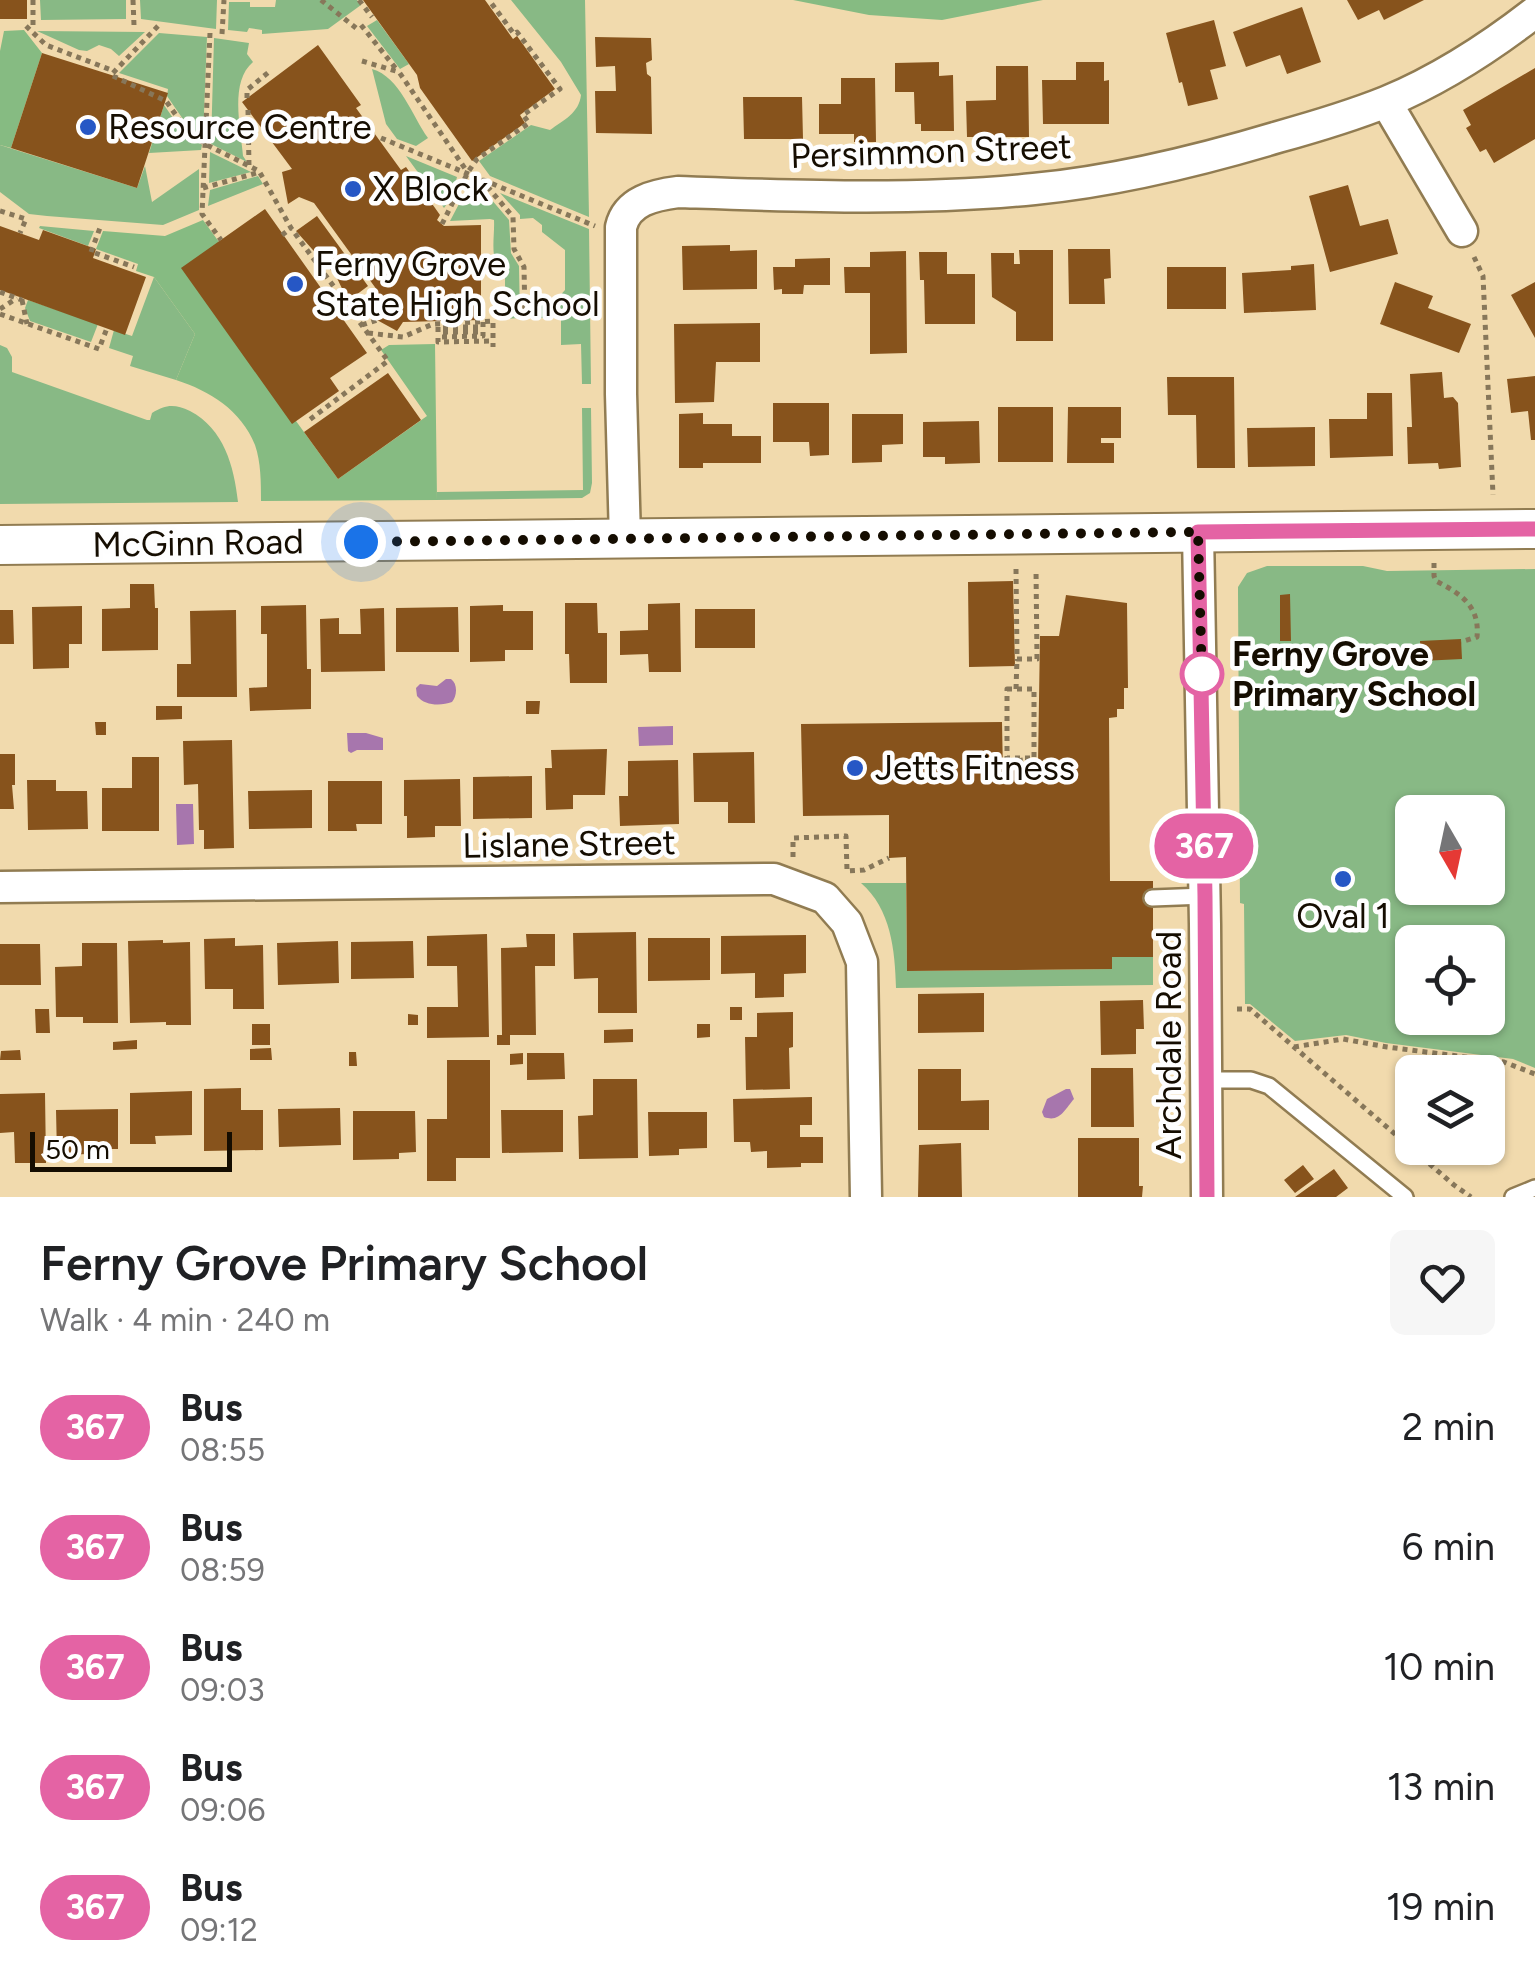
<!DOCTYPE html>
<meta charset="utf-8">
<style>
:root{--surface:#fff;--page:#f6f6f6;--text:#202124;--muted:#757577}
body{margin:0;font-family:Figtree,sans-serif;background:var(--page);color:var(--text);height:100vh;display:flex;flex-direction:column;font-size:38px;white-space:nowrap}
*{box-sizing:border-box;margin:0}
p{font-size:32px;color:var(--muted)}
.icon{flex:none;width:55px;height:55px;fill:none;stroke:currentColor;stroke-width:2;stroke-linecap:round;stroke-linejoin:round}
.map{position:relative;height:1197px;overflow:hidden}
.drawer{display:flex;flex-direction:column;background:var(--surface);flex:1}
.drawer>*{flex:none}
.badge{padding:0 20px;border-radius:32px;font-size:35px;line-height:65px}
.needle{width:65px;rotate:171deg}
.controls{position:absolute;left:1395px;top:795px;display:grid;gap:20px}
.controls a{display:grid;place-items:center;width:110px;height:110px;border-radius:15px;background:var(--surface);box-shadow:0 2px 8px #0004;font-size:50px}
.scale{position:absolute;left:30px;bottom:25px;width:202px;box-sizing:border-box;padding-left:10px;border:5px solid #150d01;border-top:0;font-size:28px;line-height:35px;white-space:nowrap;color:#150d01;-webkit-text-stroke:8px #fefefe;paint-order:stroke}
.you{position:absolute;width:50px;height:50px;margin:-25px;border:8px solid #fff;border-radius:50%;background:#1a73e8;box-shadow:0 0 0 15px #1a73e833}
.map>.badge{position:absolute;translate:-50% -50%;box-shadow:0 0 0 5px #fff}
.round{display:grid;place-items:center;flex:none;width:105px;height:105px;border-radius:15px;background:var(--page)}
.summary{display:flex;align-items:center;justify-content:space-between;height:170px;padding:0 40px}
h1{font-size:48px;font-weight:600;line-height:75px}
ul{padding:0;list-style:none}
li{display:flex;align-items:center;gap:30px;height:120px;padding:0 40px}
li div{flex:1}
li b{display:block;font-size:38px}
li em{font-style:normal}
li .badge{min-width:110px;font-weight:700;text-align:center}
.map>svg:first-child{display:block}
</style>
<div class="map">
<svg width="1535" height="1197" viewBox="0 0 1535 1197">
<rect width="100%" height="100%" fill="#f1daad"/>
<path fill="#88b985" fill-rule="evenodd" d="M40 0H126V19L41 20Z
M140 0H217L216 29 141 19Z
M276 0H357L361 5 328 29 262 34V30L249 28 247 32 228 30 229 2H250V7H275Z
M511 0H585L589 217 490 176 479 161 531 125 550 130C564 120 579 113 581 95L561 62Z
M377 20 409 64 400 69 367 26Z
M37 31 145 32 119 56 111 49 99 45 87 51 79 50Z
M159 33 207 37 203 138 187 125 167 96 168 89 119 73Z
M214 38 249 43 247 54 253 62C229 82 241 129 243 156L247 162 211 144Z
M372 69C400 77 412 116 428 138L416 146 397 139 386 124Z
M164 105 180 128 202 145 201 150 149 153Z
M0 145 137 188 145 166 152 202 199 169V210L163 225 47 216 29 214 0 192Z
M210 152 251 172 209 183Z
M406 156 457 177 452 197 444 208Z
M258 176 263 184 208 206 210 190Z
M471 181 478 184 509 220 511 253 519 266 520 318 505 319V275C488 263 495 239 494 220L490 219 450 221Z
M500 193 589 229 591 384H582L581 344 561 345V318H537V309L541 304 548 309 565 290V250L542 232V225L533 218 520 219V215Z
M40 226 94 231 88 246 39 228Z
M154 277 195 334 176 380 130 366 133 356 109 348 114 330 132 336Z
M28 300 98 324 91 342 30 321 25 308Z
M0 345 7 348 12 357V372L147 420H150L152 413C166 404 175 404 190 411 224 429 234 466 238 502L0 504Z
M582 408H591L592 483 590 493 582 498 437 500V492L583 490Z
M1267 566H1363L1387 571 1535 569V1068L1513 1059 1386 1043 1346 1035 1295 1041 1250 1004H1245L1244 904 1240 903 1238 593V587L1247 573ZM1412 812H1488V888H1412ZM1412 942H1488V1018H1412Z
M861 883H906L907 971 1111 969 1112 957H1153V985L896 988C895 950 891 909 861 883Z"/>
<path fill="#86bb82" d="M793 0H1043L942 20 869 15Z
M24 30 42 53 11 148 0 145V51L4 31Z
M203 220 219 242 296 421 338 479 427 416 381 350 389 345 435 344 437 500 261 501C261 483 261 462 255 445 241 410 210 391 176 380L195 334 154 277 136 271 138 264 96 249 103 231 165 236Z"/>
<path fill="#a776ad" d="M446 679H451C458 684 457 696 452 702 441 706 425 706 417 696L416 688 420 684 437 686Z
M673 726V745L639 746 638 727Z
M347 733H366L383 738V750H357L351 753 348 751Z
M176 804H193L194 844 177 845Z
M1066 1089H1070L1074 1099C1065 1109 1060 1123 1044 1117L1042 1112 1047 1099Z"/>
<path fill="#87531c" d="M0 0H27V19H0Z
M363 0H485L513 39 517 36 555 89 520 115 525 123 472 161 420 88 417 75Z
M1347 0H1424L1384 20 1379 10 1358 20Z
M1302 7 1321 62 1287 74 1280 55 1246 67 1233 32Z
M1214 20 1226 66 1210 70 1218 99 1188 106 1182 82 1179 83 1166 33Z
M595 37 651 38 652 60 646 63 647 74 651 77 652 134 596 133 595 91H616L615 66 596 67Z
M318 45 361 105 356 108 401 170 406 167 440 215 437 220 444 226 481 225V320L403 322 397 331 377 320 373 295 377 290 314 203 299 197 288 204 282 172 292 169 242 102Z
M42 53 168 93 137 188 11 148Z
M939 62V76L953 75 954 131H921V124H915L914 92H895V63Z
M1076 62H1104V81L1109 80V124H1043L1042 80H1076Z
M996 66H1028L1029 137H967L966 101 996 100Z
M1535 68V139L1494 163 1486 149 1480 152 1466 128 1471 125 1463 110Z
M841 78H875L876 142H854V134H819V104H841Z
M743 97H802L803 139H744Z
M1348 185 1360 226 1388 219 1398 254 1330 272 1309 196Z
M265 209 367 353 330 378 339 391 292 424 181 268Z
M317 216 368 286 348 301 336 276 296 231Z
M0 226 39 240 43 230 96 249 93 258 146 277 125 335 0 290Z
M730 245V251L757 250V289L683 290 682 246Z
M1068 249H1110L1111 278 1104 279 1105 304H1069Z
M1019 250H1053V341H1016V312L992 297 991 253H1014V264H1020Z
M906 251 907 353 870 354V293H845L844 267H870V252Z
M919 252H947V274H975V324H925L924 280H920Z
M830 258V285H804L803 294H782V289L774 290 773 267H795V259Z
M1314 264 1316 310 1244 313 1242 273 1291 270V266Z
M1167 267H1226V309H1167Z
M1395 282 1433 296 1428 308 1471 324 1459 353 1380 324Z
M1535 282V338L1511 295Z
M760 323V362H716L714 402 675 403 674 324Z
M1442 372 1444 398 1453 397 1458 403 1461 467 1439 469 1438 463 1408 464 1407 427H1412L1410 374Z
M388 373 421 420 338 479 304 432Z
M1535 376V440H1531L1528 411 1511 413 1507 379Z
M1167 377H1234L1235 468H1197L1196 415H1168Z
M1367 393H1392L1393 456 1330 458 1329 419H1367Z
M773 403H829V455L810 456 809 442H773Z
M998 407H1053V462H998Z
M1068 407H1121V438H1101V443H1114V463H1067Z
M703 413V424H732V436H761V463H703V468H679V414Z
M852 414H903V444L882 445V462L852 463Z
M979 421 980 463 945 464V457H923V422Z
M1315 427V466L1248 467 1247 428Z
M1013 581 1015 666 969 667 968 582Z
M130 584H154L155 608H158V650L102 651V609L130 608Z
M1290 594 1291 641H1280V595Z
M1066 595 1127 603 1128 688H1124V709H1117V717L1109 718 1110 881H1153V957H1112V969L907 971 906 857 889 858V815L803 816 801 724 1002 722 1003 773 1038 764 1040 636H1059Z
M565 603H597L598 633H607V683H570L569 654H565Z
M680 603 681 672H649L648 654 620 655V631L648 630V604Z
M306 605 307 669H311V709L250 711 249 688 267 687V634H261V606Z
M503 605V611H533V650H505V661L470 662V606Z
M82 606V644H69V668L33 669 32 607Z
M458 607 459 652H396V608Z
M384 608 385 671 321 672 320 619 339 618V634H361L360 609Z
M695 609H755V648H695Z
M0 610H13L14 644H0Z
M236 610 237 697H177V664H191L190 611Z
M1461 639 1462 659 1421 661 1420 641Z
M526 701H540L539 714H526Z
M156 706H182V719L156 720Z
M95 722H106V735H96Z
M232 740 234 848 204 849V830H199L198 784 184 785 183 741Z
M607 749 605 795H573V809L546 810 545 768H552L551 750Z
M754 752 755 823H728V802H694L693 753Z
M0 754H15V785H12L14 809H0Z
M132 757H159V831H102V788H132Z
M678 760 679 824 620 826 619 796H628V761Z
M532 776V818L473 819V777Z
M460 779 461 826H435V837L407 838V816H404V780Z
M27 780H56V791H87L88 829 28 830Z
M328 781H382V824H356L357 831H328Z
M312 790V828L249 829 248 791Z
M636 932 637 1013H598V978L574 979 573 933Z
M487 934 489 1037 427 1038V1007H458L457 966H427V936Z
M526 934H555V966H535L536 1035H510V1045H497V1035H502L501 948 527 947Z
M806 935V973L784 974V997L755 998V973L721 974V936Z
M235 938V946L263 945 264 1009H233V989H205L204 939Z
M648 938H710V980L648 981Z
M163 940V943L190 942 191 1025H166V1022L130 1023 128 941Z
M338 941 339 983 278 985 277 943Z
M413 941 414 978 351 979V942Z
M82 943H117L118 1023H83V1017H56L55 967 82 966Z
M0 944H40L41 985H0Z
M984 993V1032L918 1033V994Z
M1143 1000 1144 1029H1136V1054L1101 1055 1100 1001Z
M730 1007H742V1020H730Z
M35 1009H49L50 1033H36Z
M793 1012V1047L789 1048 790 1089 746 1090 745 1037H757V1013Z
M408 1014 418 1015V1025H408Z
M252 1024H270V1045H252Z
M697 1024H710V1037L697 1038Z
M633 1029V1042L604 1043V1030Z
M137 1040V1049L113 1050V1042Z
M271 1048 272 1060H250V1049Z
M20 1050 21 1060H0L1 1051Z
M349 1052H356L357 1066H349Z
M523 1053V1064L510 1065V1054Z
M527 1053H564L565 1079 527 1080Z
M447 1060H490V1158H456V1181H427V1119H447Z
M1091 1068H1133L1134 1127H1091Z
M918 1069H961V1101L989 1100V1130H918Z
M1406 1077H1412V1104H1407L1399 1090Z
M593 1079H637L638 1158 579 1159 578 1116 593 1115Z
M241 1088V1110H263V1150L204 1151V1089Z
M192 1091V1135L155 1136 156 1144H130V1093Z
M45 1093 46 1163H15L14 1132 0 1133V1094Z
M812 1097V1125H800V1137H823V1163H801V1167L767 1168V1151L751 1152 750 1142H734L733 1099Z
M340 1108 341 1145 279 1147 278 1109Z
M118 1109V1149H90V1154L57 1155 56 1110Z
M501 1110H563V1152L502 1153Z
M353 1111H415L416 1152 399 1153V1159L353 1160Z
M648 1112H707V1148L679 1149V1155L649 1156Z
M1078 1138H1139V1186H1143L1142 1197H1078Z
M961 1143 962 1197H918L919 1145Z
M1303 1165 1314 1179 1295 1193 1284 1180Z
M1334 1169 1348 1188 1336 1197H1295Z"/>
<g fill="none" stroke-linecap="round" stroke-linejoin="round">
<g stroke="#917c52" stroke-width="20">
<path id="service" d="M1152 898 1205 896
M1206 1080H1251L1269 1086 1405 1197
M1513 1197 1535 1188"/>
</g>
<g stroke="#917c52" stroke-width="35">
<path id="minor" d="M1386 102 1462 231
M1198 532 1205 924 1207 1197
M625 539 621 394V227C627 201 654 195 678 192 796 196 916 201 1034 189 1117 181 1198 161 1278 137 1314 127 1351 116 1386 102 1439 80 1490 47 1535 12
M0 887 774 879 825 898 847 923 862 962 866 1197"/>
</g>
<g stroke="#917c52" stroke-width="42">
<path id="tertiary" d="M0 545 1535 529"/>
</g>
<path stroke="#87775a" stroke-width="5" stroke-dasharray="5 5" stroke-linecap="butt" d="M33 0V26
M133 0 134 25
M321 0 356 28
M359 0 372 17
M361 25 397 70
M26 26 46 45 114 71
M158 26 111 75 166 101 185 128 205 144 259 171 291 228 388 361 308 421
M210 33 202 214 221 240
M222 34 224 0
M362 61 399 72 466 170
M247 98V90L270 71
M248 110 249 166
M381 138 595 226
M481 179 513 217 514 249 524 267 525 318
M203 188 260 172
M0 211 26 219 20 233
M442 224 468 172 477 159 529 123 523 115 560 89 517 32 514 34 489 0
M282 235 291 228
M91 252 101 225
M95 253 134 267
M1474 257 1483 276 1493 495
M0 292 22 300 23 298
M22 300 27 324
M0 309 17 298
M0 314 99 349 107 328
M483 322V327H438V332H483V336L438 337V342L493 341
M362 325 377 320
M368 333 403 337 433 324 493 321V347
M1434 563V576L1436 581C1461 594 1480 606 1477 637L1461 642
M1016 569 1017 659H1037L1036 569
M1007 689H1034V758H1007Z
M1016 689 1017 659
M1020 758 1022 768
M793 857V838L846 836 847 871 864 870 889 858
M1237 1009H1250L1454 1185 1471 1197
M1294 1047 1343 1039 1387 1047 1504 1062 1535 1074"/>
<use href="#service" stroke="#fff" stroke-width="15"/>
<use href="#minor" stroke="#fff" stroke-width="30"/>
<use href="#tertiary" stroke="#fff" stroke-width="38"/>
</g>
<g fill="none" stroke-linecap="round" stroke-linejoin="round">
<g stroke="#fff" stroke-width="22">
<path id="line" d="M1207 1197 1205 896 1198 532 1535 529"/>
</g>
<use href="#line" stroke="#e463a4" stroke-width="15"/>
<path stroke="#150d01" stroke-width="10" stroke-dasharray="0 18" d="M361 542 1198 532 1202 680V674"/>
</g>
<g fill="#2657c5" stroke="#fefefe" stroke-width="4">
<circle cx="88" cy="127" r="10"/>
<circle cx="353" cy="189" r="10"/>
<circle cx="295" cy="284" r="10"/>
<circle cx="855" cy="768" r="10"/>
<circle cx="1343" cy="879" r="10"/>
</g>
<circle fill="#fff" stroke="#e463a4" stroke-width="5" cx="1202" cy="674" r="20"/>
<g text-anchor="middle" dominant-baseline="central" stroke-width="9" stroke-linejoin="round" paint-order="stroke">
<g font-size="35" fill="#150d01" stroke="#fefefe" text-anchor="start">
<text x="108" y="127">Resource Centre</text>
<text x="373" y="189">X Block</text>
<text x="315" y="264">Ferny Grove<tspan x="315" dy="40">State High School</tspan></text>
<text x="875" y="768">Jetts Fitness</text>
<text x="1343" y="916" text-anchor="middle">Oval 1</text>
</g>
<g font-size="35" fill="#150d01" stroke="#fefefe">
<text transform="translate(931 151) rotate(-2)">Persimmon Street</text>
<text transform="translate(198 543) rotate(-1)">McGinn Road</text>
<text transform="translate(569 844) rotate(-1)">Lislane Street</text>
<text transform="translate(1169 1045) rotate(-90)">Archdale Road</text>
</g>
<g font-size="35" font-weight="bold" fill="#150d01" stroke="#fefefe" text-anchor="start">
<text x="1232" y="654">Ferny Grove<tspan x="1232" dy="40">Primary School</tspan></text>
</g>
</g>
</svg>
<div class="controls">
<a><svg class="needle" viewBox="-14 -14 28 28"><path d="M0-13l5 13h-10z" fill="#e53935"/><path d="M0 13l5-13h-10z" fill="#757577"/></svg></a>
<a><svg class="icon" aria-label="locate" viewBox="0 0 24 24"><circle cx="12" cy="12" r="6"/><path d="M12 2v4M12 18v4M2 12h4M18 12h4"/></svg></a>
<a><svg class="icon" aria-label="layers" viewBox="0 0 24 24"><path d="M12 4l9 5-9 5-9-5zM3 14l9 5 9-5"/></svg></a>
</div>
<div class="scale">50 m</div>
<div class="you" style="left:361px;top:542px"></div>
<b class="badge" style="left:1204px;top:846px;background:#e463a4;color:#fff">367</b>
</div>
<section class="drawer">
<div class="summary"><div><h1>Ferny Grove Primary School</h1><p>Walk · 4 min · 240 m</p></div><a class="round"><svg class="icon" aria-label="heart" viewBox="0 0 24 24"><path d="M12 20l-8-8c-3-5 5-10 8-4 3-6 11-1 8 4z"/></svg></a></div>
<ul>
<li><span class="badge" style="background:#e463a4;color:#fff">367</span><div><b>Bus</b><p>08:55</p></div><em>2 min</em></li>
<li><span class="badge" style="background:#e463a4;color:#fff">367</span><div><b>Bus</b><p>08:59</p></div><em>6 min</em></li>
<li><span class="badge" style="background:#e463a4;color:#fff">367</span><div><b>Bus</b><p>09:03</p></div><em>10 min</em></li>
<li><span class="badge" style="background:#e463a4;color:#fff">367</span><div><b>Bus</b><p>09:06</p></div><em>13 min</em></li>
<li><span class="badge" style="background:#e463a4;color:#fff">367</span><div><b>Bus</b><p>09:12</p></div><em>19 min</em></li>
</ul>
</section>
